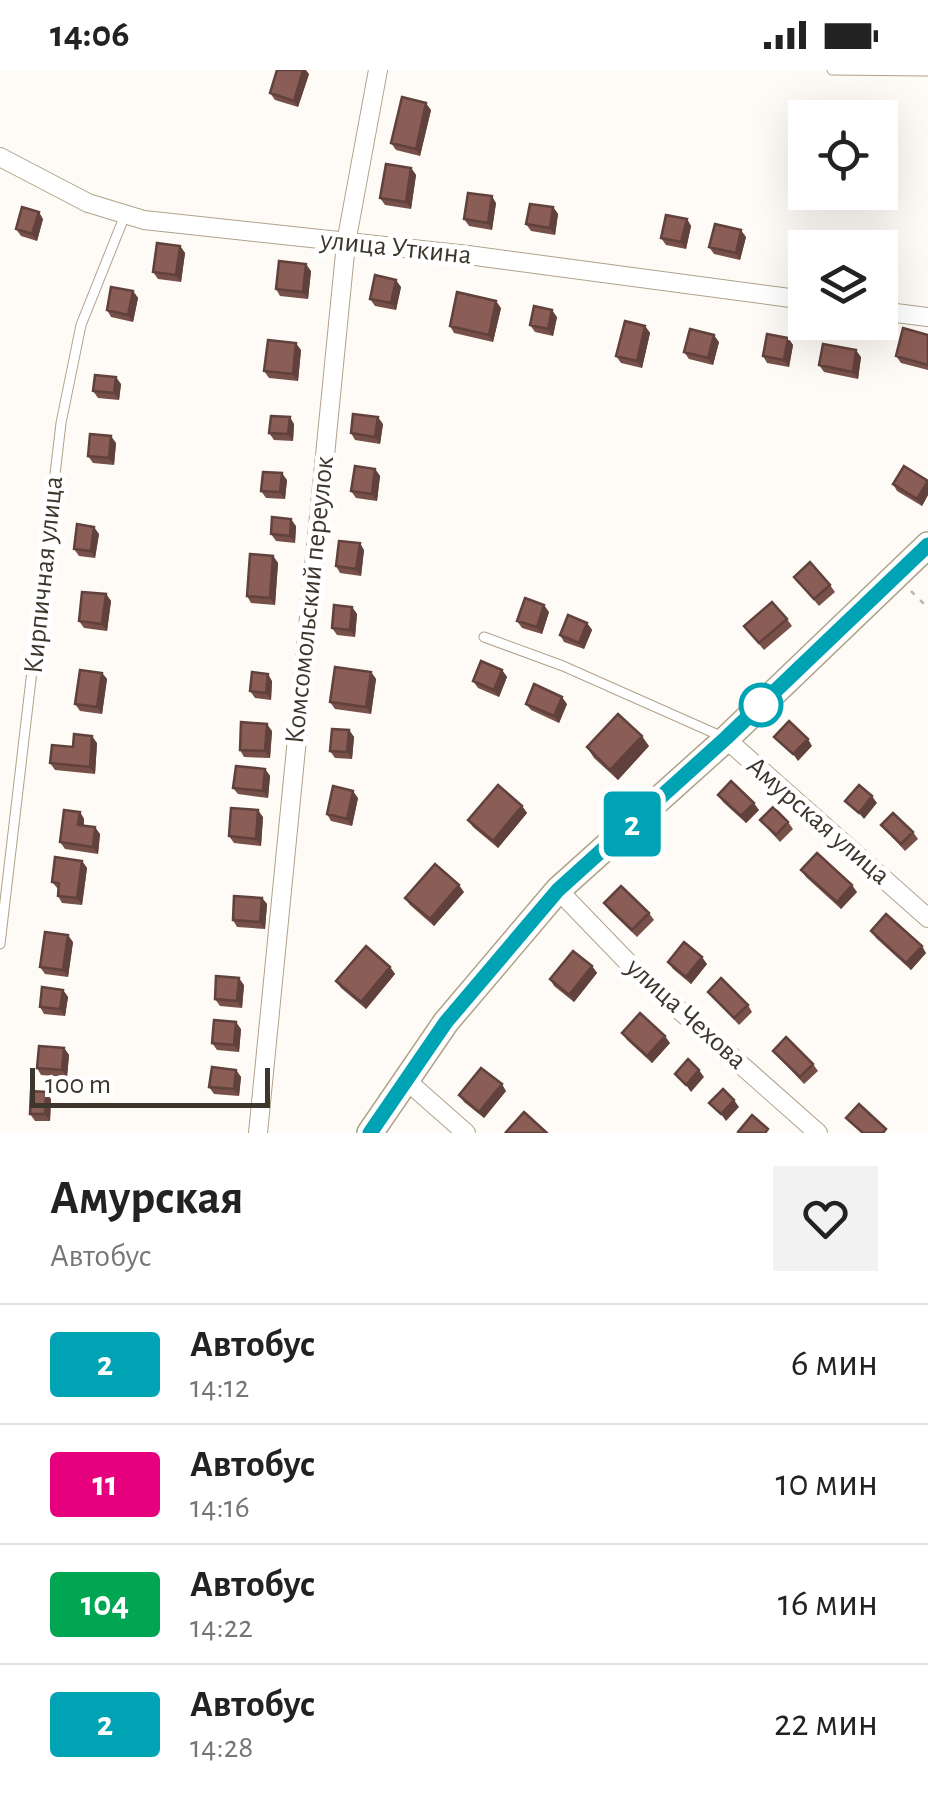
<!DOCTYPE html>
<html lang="ru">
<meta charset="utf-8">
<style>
:root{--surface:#fff;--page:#f2f2f2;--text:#222;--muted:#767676;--line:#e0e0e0}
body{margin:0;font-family:"Alegreya Sans",sans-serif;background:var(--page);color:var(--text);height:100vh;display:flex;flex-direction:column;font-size:38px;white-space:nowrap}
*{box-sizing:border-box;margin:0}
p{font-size:32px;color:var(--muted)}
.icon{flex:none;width:55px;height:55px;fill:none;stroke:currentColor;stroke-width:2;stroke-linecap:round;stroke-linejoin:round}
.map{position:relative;height:1063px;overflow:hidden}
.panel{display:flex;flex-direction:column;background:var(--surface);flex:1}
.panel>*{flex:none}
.badge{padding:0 20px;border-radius:8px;font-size:35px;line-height:65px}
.tools{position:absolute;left:788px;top:30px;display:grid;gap:20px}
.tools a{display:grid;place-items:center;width:110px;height:110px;border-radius:0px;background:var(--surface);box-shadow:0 10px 40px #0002;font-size:50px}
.scale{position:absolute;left:30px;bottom:25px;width:240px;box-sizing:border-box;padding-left:10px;border:5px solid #3c362c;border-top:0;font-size:28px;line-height:35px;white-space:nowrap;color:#3c362c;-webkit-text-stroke:8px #fff;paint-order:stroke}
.map>.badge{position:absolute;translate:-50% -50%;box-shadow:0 0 0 5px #fff}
.round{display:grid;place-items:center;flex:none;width:105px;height:105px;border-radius:0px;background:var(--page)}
.headline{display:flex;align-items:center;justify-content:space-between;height:170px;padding:0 50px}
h1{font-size:48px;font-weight:700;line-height:75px}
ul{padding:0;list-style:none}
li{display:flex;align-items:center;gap:30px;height:120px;padding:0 50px;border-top:2px solid var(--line)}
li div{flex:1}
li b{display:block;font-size:38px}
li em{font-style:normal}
li .badge{min-width:110px;font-weight:700;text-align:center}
.status{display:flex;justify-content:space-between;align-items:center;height:70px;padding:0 50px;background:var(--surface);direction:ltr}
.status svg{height:28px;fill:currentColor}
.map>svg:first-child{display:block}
</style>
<div class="status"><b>14:06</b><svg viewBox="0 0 49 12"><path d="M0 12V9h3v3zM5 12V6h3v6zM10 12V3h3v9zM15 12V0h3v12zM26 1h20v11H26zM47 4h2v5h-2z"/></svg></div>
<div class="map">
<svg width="928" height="1063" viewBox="0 0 928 1063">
<rect width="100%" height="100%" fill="#fefbf6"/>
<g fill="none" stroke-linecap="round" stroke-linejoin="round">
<g stroke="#b0a28a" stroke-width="11">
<path id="service" d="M832 0 928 1
M484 567 563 596 723 667
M0 874 61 353 81 255 125 145"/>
</g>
<g stroke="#b0a28a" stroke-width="20">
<path id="minor" d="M0 87 88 133 144 150 468 185 805 230
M880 241 928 247
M726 669 928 848
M558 820 643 908 818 1063
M407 1011 466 1063
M258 1063 346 173 378 0"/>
</g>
<g stroke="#b0a28a" stroke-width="28">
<path id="secondary" d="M370 1063 446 952 558 820 726 669 928 475"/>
</g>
<path stroke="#b9b5ae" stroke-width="2.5" stroke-dasharray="5 8" stroke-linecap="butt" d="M911 521 928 538"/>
<use href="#service" stroke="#fff" stroke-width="9"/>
<use href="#minor" stroke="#fff" stroke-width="18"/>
<use href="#secondary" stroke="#fff" stroke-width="25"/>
</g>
<path fill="#77504a" d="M309 4 298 37 275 30 270 23Z
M431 40 420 86 396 80 391 73Z
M411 98 416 105 411 139 385 135 380 128Z
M496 133 492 160 469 156 464 149Z
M553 137 558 144 555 165 531 161 526 154Z
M43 149 37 171 21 166 16 159Z
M687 149 691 156 686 179 666 175 661 168Z
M746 167 740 190 714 184 709 177Z
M180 176 185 183 181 212 158 209 153 202Z
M311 201 308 229 280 226 276 219Z
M401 217 396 240 375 236 370 229Z
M133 221 138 228 133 252 111 247 107 240Z
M501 238 493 272 454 263 450 256Z
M557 247 553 266 535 262 530 255Z
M645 256 650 263 642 298 621 293 616 286Z
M928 265V300L901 293 896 286Z
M788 268 793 275 789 297 767 293 763 286Z
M719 272 713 295 689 289 684 282Z
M301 280 298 311 269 308 264 301Z
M861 287 858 309 824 302 819 295Z
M121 314 119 330 98 328 93 321Z
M294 354 293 371 274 370 269 363Z
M383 354 380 374 355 370 351 363Z
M116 373 114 395 93 393 88 386Z
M375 399 380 406 377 431 356 428 351 421Z
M287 410 285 429 266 428 261 421Z
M928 411V425L922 436 897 421 893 414Z
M296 456 295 473 276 471 271 464Z
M99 464 95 488 79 486 74 479Z
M364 480 361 506 340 503 336 496Z
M273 486 278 493 275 535 251 533 247 526Z
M794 507 830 515 835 522 819 536Z
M106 524 111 531 107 561 84 558 79 551Z
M352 537 357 544 355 567 337 565 332 558Z
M549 542 542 564 522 558 517 551Z
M787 549 792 556 764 580 744 556Z
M587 553 592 560 584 579 564 572 560 565Z
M502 600 507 607 499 627 478 618 473 611Z
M371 602 376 609 371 644 335 639 330 632Z
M102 603 107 609 102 644 80 641 75 634Z
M272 611 271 630 255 628 250 621Z
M526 634H567L559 653 531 640Z
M349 660 354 667 352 689 335 688 330 681Z
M272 661 270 688 244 687 240 680Z
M97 673 95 704 55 700 50 693 73 677Z
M649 676 618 710 594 688 587 677Z
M265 699 270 706 268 728 238 724 233 718Z
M718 725 759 740 746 753 723 732Z
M358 728 352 756 331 751 327 744Z
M522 736 527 743 498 778 473 757 468 750Z
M80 742 84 749V756L100 764 98 784 65 779 60 772Z
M263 747 261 776 234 773 229 766Z
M760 750 788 752 793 759 780 772Z
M881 755 913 762 918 769 905 781Z
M82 791 87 798 82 835 62 833 58 826V819L52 812Z
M801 800 857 822 841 839 806 807Z
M464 822 434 856 410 835 405 828Z
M262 828 267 834 265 859 237 857 233 850Z
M604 833 649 843 654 850 637 867 609 840Z
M871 861 926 883 911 900 876 868Z
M73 872 68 907 45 904 40 897Z
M668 892 707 894 691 914 673 899Z
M592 896 597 903 574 932 554 916 550 909Z
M390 897 395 904 366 939 341 918 336 911Z
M244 915 242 938 220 936 215 929Z
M63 920 68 927 65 946 44 944 40 937Z
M708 922 748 935 752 942 739 955Z
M241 959 239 982 217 980 212 973Z
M622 963 670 973 652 993 627 970Z
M64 978 69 985 67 1007 41 1005 37 998Z
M773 981 813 994 818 1001 804 1014Z
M236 1000 241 1007 239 1026 214 1024 209 1017Z
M506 1021 484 1048 464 1032 459 1025Z
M51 1029 50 1051H35L30 1044Z"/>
<path fill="#61413c" d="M303 0H306L309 4 298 37 294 31Z
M426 33 431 40 420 86 416 79Z
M411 98 416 105 411 139 406 132Z
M492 126 496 133 492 160 488 153Z
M553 137 558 144 555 165 550 158Z
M39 142 43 149 37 171 32 164Z
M687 149 691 156 686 179 681 172Z
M741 160 746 167 740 190 736 183Z
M180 176 185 183 181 212 176 205Z
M306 194 311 201 308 229 303 222Z
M396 210 401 217 396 240 391 233Z
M133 221 138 228 133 252 128 245Z
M496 231 501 238 493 272 489 265Z
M552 240 557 247 553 266 548 259Z
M645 256 650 263 642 298 637 291Z
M714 265 719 272 713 295 708 288Z
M788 268 793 275 789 297 784 290Z
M296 273 301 280 298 311 293 304Z
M856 280 861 287 858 309 853 302Z
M116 307 121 314 119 330 114 323Z
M290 347 294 354 293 371 288 364Z
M378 347 383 354 380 374 375 367Z
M111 366 116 373 114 395 109 388Z
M375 399 380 406 377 431 372 424Z
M282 403 287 410 285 429 280 422Z
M928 411V425L922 436 917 429Z
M291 449 296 456 295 473 290 466Z
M94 457 99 464 95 488 91 481Z
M360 473 364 480 361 506 356 499Z
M273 486 278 493 275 535 270 528Z
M106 524 111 531 107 561 102 554Z
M544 535 549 542 542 564 537 557Z
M352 537 357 544 355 567 350 560Z
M587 553 592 560 584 579 579 573Z
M502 600 507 607 499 627 494 620Z
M371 602 376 609 371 644 366 637Z
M102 603 107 609 102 644 97 637Z
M268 604 272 611 271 630 266 623Z
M562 627 567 634 559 653 554 646Z
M267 654 272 661 270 688 265 681Z
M349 660 354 667 352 689 347 682Z
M92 666 97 673 95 704 90 697Z
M642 666 649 676 618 710 610 700Z
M808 669 812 676 798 691 793 684Z
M265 699 270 706 268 728 263 721Z
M353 721 358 728 352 756 347 749Z
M872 726 877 733 864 749 859 743Z
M754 733 759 740 746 753 741 746Z
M522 736 527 743 498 778 493 771Z
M258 740 263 747 261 776 256 769Z
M80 742 84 749 83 762 78 755Z
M95 757 100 764 98 784 93 777Z
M82 791 87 798 82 835 77 828Z
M459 815 464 822 434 856 430 849Z
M852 815 857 822 841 839 837 832Z
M262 828 267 834 265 859 260 852Z
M68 865 73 872 68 907 63 900Z
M922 876 926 883 911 900 906 893Z
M702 887 707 894 691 914 686 907Z
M592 896 597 903 574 932 569 925Z
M390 897 395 904 366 939 361 932Z
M239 908 244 915 242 938 237 931Z
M63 920 68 927 65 946 60 939Z
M236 952 241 959 239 982 234 975Z
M665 966 670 973 652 993 647 986Z
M64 978 69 985 67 1007 62 1000Z
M236 1000 241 1007 239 1026 234 1019Z
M699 1000 704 1007 691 1022 686 1015Z
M502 1014 506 1021 484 1048 479 1042Z
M46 1022 51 1029 50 1051 45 1044Z
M734 1030 739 1037 726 1051 721 1044Z"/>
<path fill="#8a5d56" stroke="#61413c" stroke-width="2.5" d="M277 0H303L294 31 270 23Z
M402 27 426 33 416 79 391 73Z
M386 94 411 98 406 132 380 128Z
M468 123 492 126 488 153 464 149Z
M530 134 553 137 550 158 526 154Z
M22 137 39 142 32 164 16 159Z
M666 145 687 149 681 172 661 168Z
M715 154 741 160 736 183 709 177Z
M157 173 180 176 176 205 153 202Z
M279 191 306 194 303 222 276 219Z
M375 205 396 210 391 233 370 229Z
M111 217 133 221 128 245 107 240Z
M457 222 496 231 489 265 450 256Z
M534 236 552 240 548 259 530 255Z
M625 251 645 256 637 291 616 286Z
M903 258 928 265V295L896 286Z
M690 259 714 265 708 288 684 282Z
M767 264 788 268 784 290 763 286Z
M268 270 296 273 293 304 264 301Z
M823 274 856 280 853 302 819 295Z
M95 305 116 307 114 323 93 321Z
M353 344 378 347 375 367 351 363Z
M271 346 290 347 288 364 269 363Z
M90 364 111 366 109 388 88 386Z
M355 396 375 399 372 424 351 421Z
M904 396 928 411 917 429 893 414Z
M263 402 282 403 280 422 261 421Z
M272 447 291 449 290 466 271 464Z
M77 454 94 457 91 481 74 479Z
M339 471 360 473 356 499 336 496Z
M250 484 273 486 270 528 247 526Z
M810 492 830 515 814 529 794 507Z
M82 522 106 524 102 554 79 551Z
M525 528 544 535 537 557 517 551Z
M772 532 787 549 759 573 744 556Z
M334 535 352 537 350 560 332 558Z
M568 545 587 553 579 573 560 565Z
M481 591 502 600 494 620 473 611Z
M335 597 371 602 366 637 330 632Z
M80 600 102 603 97 637 75 634Z
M252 602 268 604 266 623 250 621Z
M534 614 562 627 554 646 526 634Z
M618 644 642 666 610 700 587 677Z
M789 651 808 669 793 684 774 667Z
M241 652 267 654 265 681 240 680Z
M332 659 349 660 347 682 330 681Z
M74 664 92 666 90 697 50 693 52 675 73 677Z
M236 696 265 699 263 721 233 718Z
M731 711 754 733 741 746 718 725Z
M498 715 522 736 493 771 468 750Z
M859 715 872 726 859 743 845 731Z
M333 716 353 721 347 749 327 744Z
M773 737 788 752 776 765 760 750Z
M231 738 258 740 256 769 229 766Z
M64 740 80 742 78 755 95 757 93 777 60 772Z
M893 743 913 762 901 774 881 755Z
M817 783 852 815 837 832 801 800Z
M55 787 82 791 77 828 58 826 59 813 52 812Z
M435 794 459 815 430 849 405 828Z
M621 816 649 843 632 860 604 833Z
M234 826 262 828 260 852 233 850Z
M886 844 922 876 906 893 871 861Z
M45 862 68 865 63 900 40 897Z
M684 872 702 887 686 907 668 892Z
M366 876 390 897 361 932 336 911Z
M573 881 592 896 569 925 550 909Z
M216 906 239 908 237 931 215 929Z
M721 908 748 935 734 948 708 922Z
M42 917 63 920 60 939 40 937Z
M640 943 665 966 647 986 622 963Z
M214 950 236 952 234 975 212 973Z
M786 967 813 994 800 1007 773 981Z
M39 976 64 978 62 1000 37 998Z
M688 989 699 1000 686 1015 675 1004Z
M212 997 236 1000 234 1019 209 1017Z
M481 998 502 1014 479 1042 459 1025Z
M723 1019 734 1030 721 1044 709 1033Z
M31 1021 46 1022 45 1044H30Z
M859 1034 886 1059 883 1063H863L846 1048Z
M524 1042 547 1063H508L506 1062Z
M752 1045 768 1059 765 1063H739L738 1062Z"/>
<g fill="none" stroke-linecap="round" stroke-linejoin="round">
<g stroke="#fff" stroke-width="22">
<path id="line" d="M370 1063 446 952 558 820 726 668 928 475"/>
</g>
<use href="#line" stroke="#00a3b4" stroke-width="15"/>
</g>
<circle fill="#fff" stroke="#00a3b4" stroke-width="5" cx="761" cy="635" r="20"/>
<g text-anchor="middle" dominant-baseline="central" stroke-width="10" stroke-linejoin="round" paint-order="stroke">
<g font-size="28" fill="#3c362c" stroke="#fff">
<text transform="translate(396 178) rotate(6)">улица Уткина</text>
<text transform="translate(44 505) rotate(-84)">Кирпичная улица</text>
<text transform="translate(310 530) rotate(-84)">Комсомольский переулок</text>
<text transform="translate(818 751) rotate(41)">Амурская улица</text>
<text transform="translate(686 944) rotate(42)">улица Чехова</text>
</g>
</g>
</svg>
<div class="tools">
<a><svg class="icon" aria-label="locate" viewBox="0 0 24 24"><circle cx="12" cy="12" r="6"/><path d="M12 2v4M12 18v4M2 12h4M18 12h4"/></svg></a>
<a><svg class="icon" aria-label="layers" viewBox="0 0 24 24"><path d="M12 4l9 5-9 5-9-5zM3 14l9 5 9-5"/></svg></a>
</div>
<div class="scale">100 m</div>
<b class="badge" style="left:632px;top:754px;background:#00a3b4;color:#fff">2</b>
</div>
<section class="panel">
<div class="headline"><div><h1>Амурская</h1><p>Автобус</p></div><a class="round"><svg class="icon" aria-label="heart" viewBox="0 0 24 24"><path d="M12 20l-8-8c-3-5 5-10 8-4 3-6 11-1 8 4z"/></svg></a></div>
<ul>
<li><span class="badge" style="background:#00a3b4;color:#fff">2</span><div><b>Автобус</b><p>14:12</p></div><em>6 мин</em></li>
<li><span class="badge" style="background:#e6007e;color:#fff">11</span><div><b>Автобус</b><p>14:16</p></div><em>10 мин</em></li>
<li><span class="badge" style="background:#00a651;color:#fff">104</span><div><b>Автобус</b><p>14:22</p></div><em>16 мин</em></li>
<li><span class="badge" style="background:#00a3b4;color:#fff">2</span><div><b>Автобус</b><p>14:28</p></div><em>22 мин</em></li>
</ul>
</section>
